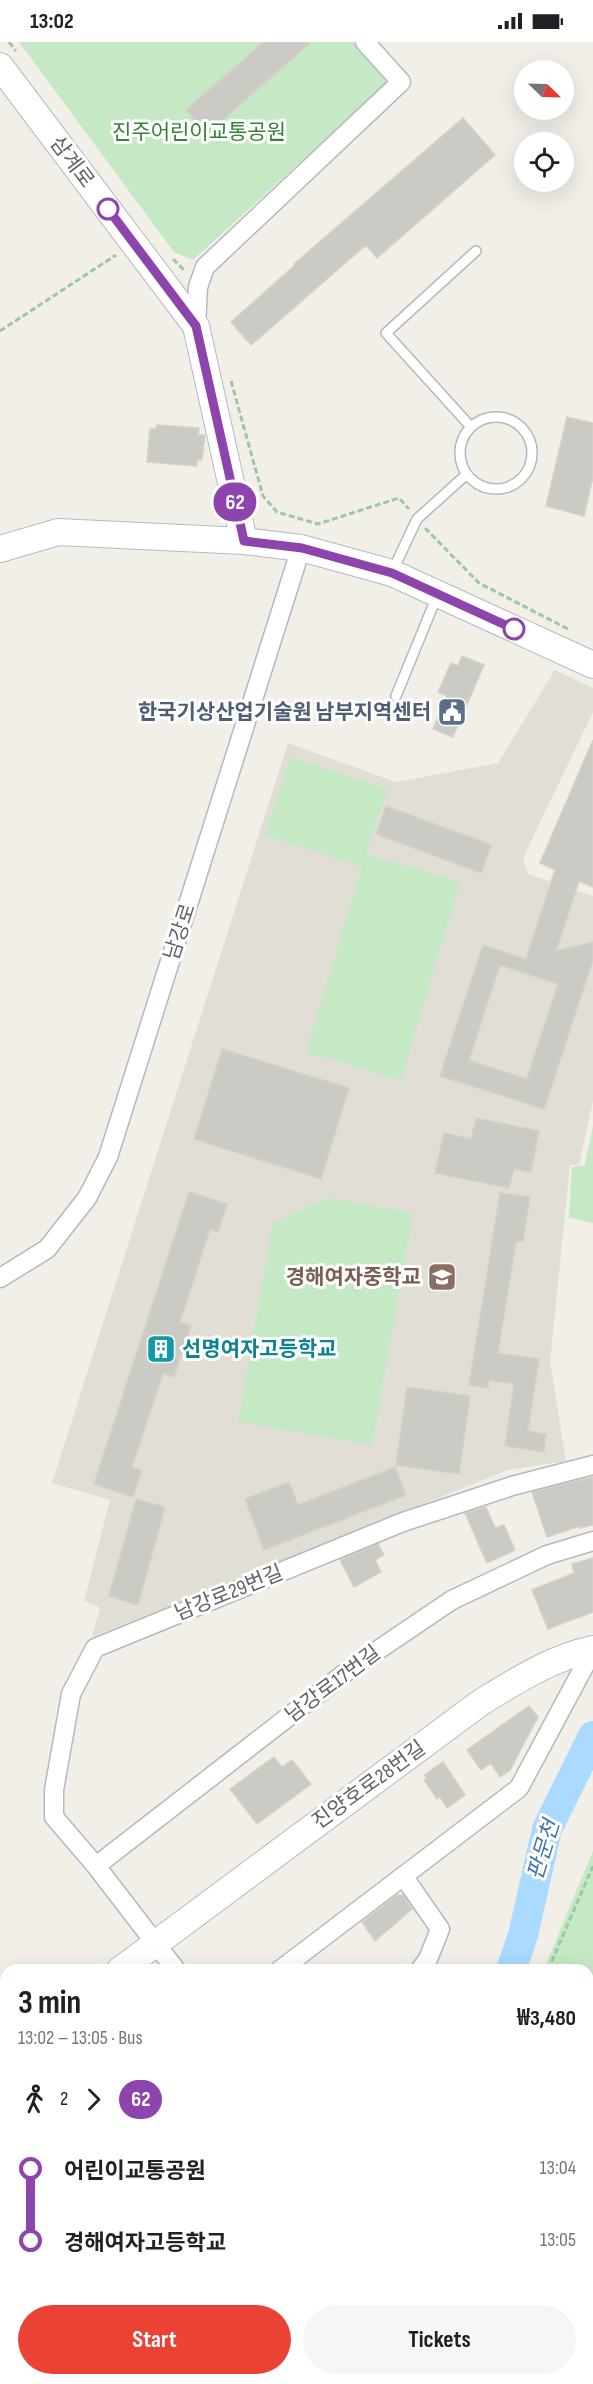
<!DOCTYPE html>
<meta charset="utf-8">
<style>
:root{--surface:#fff;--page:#f6f6f6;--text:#202124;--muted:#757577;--accent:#ea4335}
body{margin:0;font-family:"Sofia Sans Condensed","Noto Sans KR",sans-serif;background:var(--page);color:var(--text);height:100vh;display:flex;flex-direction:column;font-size:22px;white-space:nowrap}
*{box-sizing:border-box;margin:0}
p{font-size:20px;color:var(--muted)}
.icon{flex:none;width:33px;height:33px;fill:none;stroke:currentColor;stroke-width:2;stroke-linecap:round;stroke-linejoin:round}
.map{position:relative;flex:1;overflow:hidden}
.details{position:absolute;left:0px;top:1922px;width:594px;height:422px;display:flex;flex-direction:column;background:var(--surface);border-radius:18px 18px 0 0;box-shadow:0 6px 24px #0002}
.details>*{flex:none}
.badge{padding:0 12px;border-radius:20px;font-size:21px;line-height:39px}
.needle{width:39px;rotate:113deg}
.fabs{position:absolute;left:514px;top:18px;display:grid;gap:12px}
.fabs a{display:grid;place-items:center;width:60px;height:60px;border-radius:50%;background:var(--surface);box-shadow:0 6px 24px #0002;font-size:30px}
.map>.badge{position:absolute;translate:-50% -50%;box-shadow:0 0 0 3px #fff}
.legs{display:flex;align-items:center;gap:9px;height:66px;padding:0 18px;font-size:20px}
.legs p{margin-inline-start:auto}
.headline{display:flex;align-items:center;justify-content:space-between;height:102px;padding:0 18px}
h1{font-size:33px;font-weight:700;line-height:45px}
.primary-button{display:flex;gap:12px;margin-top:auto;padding:12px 18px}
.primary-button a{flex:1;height:69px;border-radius:36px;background:var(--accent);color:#fff;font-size:24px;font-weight:700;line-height:69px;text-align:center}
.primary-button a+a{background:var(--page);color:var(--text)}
ul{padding:0 18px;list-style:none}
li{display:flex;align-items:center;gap:21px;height:72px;font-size:22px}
li i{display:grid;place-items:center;width:9px;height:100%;margin:0 8px;background:currentColor}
li i::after{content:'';width:15px;height:15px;margin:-8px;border:4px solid;border-radius:50%;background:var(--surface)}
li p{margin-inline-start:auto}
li:first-child i{background:linear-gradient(#0000 50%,currentColor 0)}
li:last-child i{background:linear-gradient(currentColor 50%,#0000 0)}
.status{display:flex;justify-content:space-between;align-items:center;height:42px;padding:0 30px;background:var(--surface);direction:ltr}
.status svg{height:16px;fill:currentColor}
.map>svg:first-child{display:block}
</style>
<div class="status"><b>13:02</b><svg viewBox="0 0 49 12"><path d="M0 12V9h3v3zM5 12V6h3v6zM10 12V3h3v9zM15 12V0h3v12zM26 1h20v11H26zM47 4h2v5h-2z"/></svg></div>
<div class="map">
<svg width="593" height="2342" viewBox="0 0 593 2342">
<rect width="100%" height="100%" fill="#f1efe8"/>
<path fill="#e1ded6" d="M555 628 593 646V670L523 816 528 832 593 854V1059L579 1123H570L550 1320 566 1419 508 1428 92 1595 100 1566 84 1559 110 1458 52 1441 288 701 396 740 498 721Z"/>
<path fill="#c5e8c5" d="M19 0H353L387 41 193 218 174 210Z
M291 715 388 747 366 812 460 840 401 1038 306 1010 362 825 265 793Z
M593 1084V1181L569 1176 572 1125 585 1123Z
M327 1156 413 1171 372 1403 238 1380 273 1181Z
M593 1809V2084L588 2090V1928L544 1927Z
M6 2153V2327L0 2330V2154Z"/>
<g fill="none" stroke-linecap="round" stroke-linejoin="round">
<path stroke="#aadaff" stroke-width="30" d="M511 1928 523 1893 547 1787 593 1694
M0 2128 6 2125"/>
</g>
<path fill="#cccac5" stroke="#d6d1c6" stroke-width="1.5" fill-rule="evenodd" d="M263 0H311L207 92 186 68Z
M463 76 495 113 377 216 366 203 251 303 231 280 295 223 294 222Z
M567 375 593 381V435L584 474 546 464Z
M157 383 199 386 198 393H205L202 418H197V424L147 420 150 387H156Z
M462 614 484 623 453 695 433 687 447 654 438 650 451 621 458 624Z
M593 698V845L579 839 556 909 593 900V918L544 1067 440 1034 483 903 526 917 555 828 540 821ZM500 923 558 942 527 1037 469 1018Z
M386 764 491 803 481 831 376 792Z
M222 1007 349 1046 321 1137 194 1097Z
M476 1076 539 1089 531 1130 514 1127 509 1146 435 1131 444 1091 471 1097Z
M189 1150 227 1162 218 1190 210 1187 180 1280 191 1284 174 1335 163 1331 132 1425 142 1428 133 1455 94 1442Z
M500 1151 530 1155 523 1199 516 1200 498 1311 539 1317 528 1389 546 1392 544 1410 505 1404 514 1342 489 1338 488 1346 469 1343Z
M407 1345 470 1354 459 1432 396 1423Z
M395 1425 406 1453 264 1508 245 1457 289 1440 298 1463Z
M593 1435V1483L580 1486V1484L547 1495 532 1450Z
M136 1457 165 1465 138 1563 109 1554Z
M486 1465 495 1486 504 1483 515 1508 487 1521 465 1471Z
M378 1502 384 1513 375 1518 381 1530 354 1545 340 1518Z
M593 1516V1570L548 1587 532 1548 574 1531 572 1522Z
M529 1664 538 1675 510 1728 500 1735 491 1721 481 1728 467 1708Z
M274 1715 282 1725 292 1718 311 1742 257 1782 230 1747Z
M443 1720 465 1753 447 1766 440 1755 437 1757 424 1738 427 1736 424 1733Z
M397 1853H403L412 1867 375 1899 362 1880Z"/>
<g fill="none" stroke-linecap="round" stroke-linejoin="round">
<g stroke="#b5b8bc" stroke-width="12">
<path id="lane" d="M460 411a36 36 0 1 1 72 0a36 36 0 1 1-72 0Z
M471 385 386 291 476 209
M393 528 417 477 467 432
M396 654 437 554"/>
</g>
<g stroke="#b5b8bc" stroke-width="21">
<path id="street" d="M196 284 198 245 205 225 401 40 365 0
M0 1236 47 1207 87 1156 108 1115 301 506
M96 1824 350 1627 452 1558 547 1513 593 1499
M404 1835 440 1887 428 1917 420 1928
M176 1928 96 1824 54 1775V1748L71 1652 95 1606 403 1480 512 1444 593 1423
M280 1928 519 1746 593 1608
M588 2115 593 2109
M0 2339 6 2335
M210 2342 212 2337
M456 2342 458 2337"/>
</g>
<g stroke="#b6babf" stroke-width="28">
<path id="secondary" d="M0 24 196 284 244 499 301 506 392 531 593 623
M0 507 58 490 244 499
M120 1928 480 1661C516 1639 551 1616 593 1607
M0 2020 6 2015"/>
</g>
<path stroke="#9cc7a9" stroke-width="3" stroke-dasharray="6 3" stroke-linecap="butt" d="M9 0 16 9
M173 217 185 229
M0 289 116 213
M231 339 263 454 277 470 318 482 399 456 409 467
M425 486 479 541 570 588
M548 1928 593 1824
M0 2183 6 2181"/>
<use href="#lane" stroke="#fff" stroke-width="9"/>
<use href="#street" stroke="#fff" stroke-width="18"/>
<use href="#secondary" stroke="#fff" stroke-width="26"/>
</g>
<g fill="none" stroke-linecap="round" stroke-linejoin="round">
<g stroke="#fff" stroke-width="14">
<path id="line-1" d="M108 167 196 284 244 499 302 506 392 531 514 587"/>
</g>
<use href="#line-1" stroke="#8e44ad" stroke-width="9"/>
</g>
<defs>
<g id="civic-square" transform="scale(1.5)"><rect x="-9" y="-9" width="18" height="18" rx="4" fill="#5c6f8a" stroke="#fff"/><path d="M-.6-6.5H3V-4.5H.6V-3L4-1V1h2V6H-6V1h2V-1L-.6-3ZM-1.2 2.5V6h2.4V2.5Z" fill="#fff"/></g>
<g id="school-square" transform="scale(1.5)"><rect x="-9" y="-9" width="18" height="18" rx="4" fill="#8d6e63" stroke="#fff"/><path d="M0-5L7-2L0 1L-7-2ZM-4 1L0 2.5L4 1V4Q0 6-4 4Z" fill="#fff"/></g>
<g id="building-square" transform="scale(1.5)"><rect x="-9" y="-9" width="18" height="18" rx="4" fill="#0f9aa8" stroke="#fff"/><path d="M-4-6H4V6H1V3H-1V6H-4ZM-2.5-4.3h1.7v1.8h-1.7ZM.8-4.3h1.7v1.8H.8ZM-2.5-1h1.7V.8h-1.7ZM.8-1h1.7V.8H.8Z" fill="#fff"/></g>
</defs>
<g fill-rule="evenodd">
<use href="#civic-square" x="452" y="670"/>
<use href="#school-square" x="442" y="1235"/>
<use href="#building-square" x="161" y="1307"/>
</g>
<g fill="#fff" stroke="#8e44ad" stroke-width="3">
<circle cx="108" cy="167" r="10"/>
<circle cx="514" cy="587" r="10"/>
</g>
<g text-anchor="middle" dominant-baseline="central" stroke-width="6" stroke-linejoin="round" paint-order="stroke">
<g font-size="21" fill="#348238" stroke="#fff">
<text x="199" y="90">진주어린이교통공원</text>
</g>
<g font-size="21" fill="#5f6368" stroke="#fff">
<text transform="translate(72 120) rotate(53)">삼계로</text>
<text transform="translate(180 890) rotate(-72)">남강로</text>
<text transform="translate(229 1551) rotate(-22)">남강로29번길</text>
<text transform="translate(333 1642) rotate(-37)">남강로17번길</text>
<text transform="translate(369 1743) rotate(-36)">진양호로28번길</text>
</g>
<g font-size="21" font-weight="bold" fill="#4e5e75" stroke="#fff" text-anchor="end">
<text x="431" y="670">한국기상산업기술원 남부지역센터</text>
</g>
<g font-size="21" font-weight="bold" fill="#785e54" stroke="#fff" text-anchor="end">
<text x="421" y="1235">경해여자중학교</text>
</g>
<g font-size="21" font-weight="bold" fill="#0d838f" stroke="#fff" text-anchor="start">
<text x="182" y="1307">선명여자고등학교</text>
</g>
<g font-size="22" font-style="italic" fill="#4174aa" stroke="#fff">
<text transform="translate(544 1808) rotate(-73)">판문천</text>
</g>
</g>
</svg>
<div class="fabs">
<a><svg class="needle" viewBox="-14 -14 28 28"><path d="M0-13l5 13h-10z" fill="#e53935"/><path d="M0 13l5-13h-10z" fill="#757577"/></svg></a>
<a><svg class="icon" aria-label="locate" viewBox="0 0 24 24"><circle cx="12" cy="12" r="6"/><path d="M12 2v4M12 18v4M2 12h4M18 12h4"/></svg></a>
</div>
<b class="badge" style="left:235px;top:460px;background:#8e44ad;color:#fff">62</b>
<section class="details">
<div class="headline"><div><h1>3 min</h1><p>13:02 – 13:05 · Bus</p></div><b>₩3,480</b></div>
<div class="legs"><svg class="icon" aria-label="walk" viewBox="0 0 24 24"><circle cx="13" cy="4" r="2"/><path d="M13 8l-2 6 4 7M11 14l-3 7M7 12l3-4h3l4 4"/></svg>2<svg class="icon" aria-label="forward" viewBox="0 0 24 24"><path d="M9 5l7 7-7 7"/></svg><b class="badge" style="background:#8e44ad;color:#fff">62</b></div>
<ul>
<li><i style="color:#8e44ad"></i><b>어린이교통공원</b><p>13:04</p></li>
<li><i style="color:#8e44ad"></i><b>경해여자고등학교</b><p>13:05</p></li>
</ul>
<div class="primary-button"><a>Start</a><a>Tickets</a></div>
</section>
</div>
